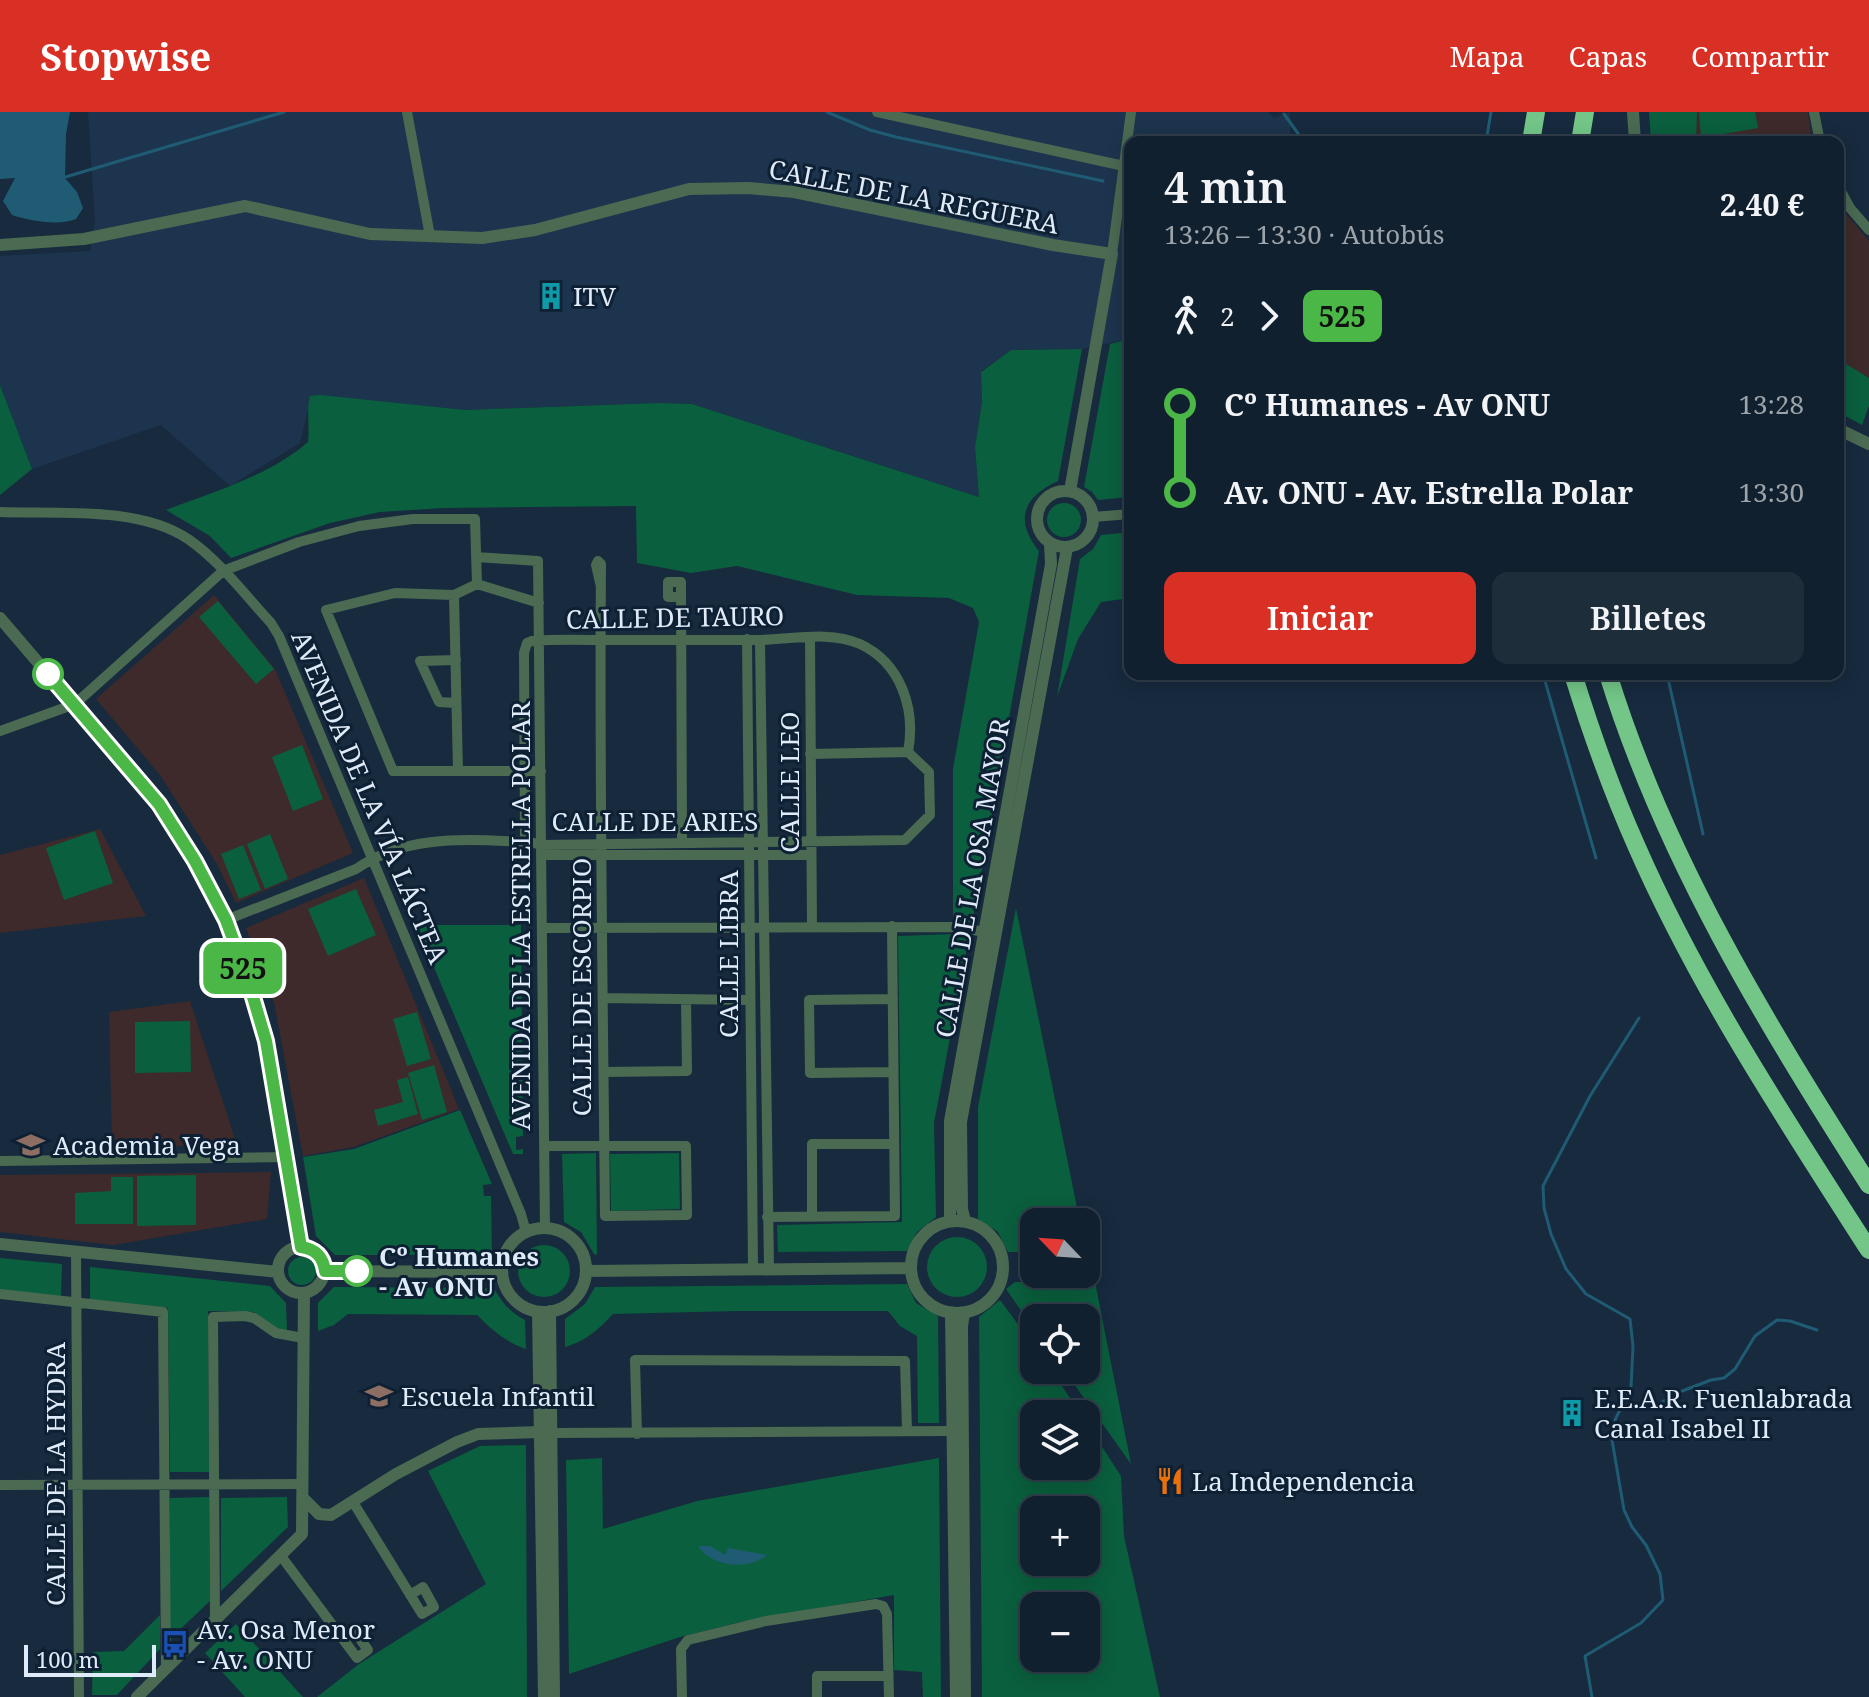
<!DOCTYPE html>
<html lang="es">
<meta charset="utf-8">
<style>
:root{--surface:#11202e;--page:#1e2d3a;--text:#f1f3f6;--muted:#9ca3aa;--line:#303e4a;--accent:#d93025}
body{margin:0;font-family:"Noto Serif",serif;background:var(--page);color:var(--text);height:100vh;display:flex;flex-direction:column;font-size:30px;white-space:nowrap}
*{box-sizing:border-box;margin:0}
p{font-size:26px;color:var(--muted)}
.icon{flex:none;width:44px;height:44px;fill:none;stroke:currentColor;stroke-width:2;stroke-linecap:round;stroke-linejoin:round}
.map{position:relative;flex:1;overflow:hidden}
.panel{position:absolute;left:1124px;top:24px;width:720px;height:544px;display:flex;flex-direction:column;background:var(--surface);border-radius:16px;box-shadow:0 4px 20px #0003,0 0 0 2px var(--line)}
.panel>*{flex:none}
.badge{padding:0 16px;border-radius:12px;font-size:28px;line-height:52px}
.needle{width:52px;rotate:295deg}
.tools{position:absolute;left:1020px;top:1096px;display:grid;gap:16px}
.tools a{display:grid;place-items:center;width:80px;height:80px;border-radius:16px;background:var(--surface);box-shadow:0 4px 20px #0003,0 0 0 2px var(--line);font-size:40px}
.scale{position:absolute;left:24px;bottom:20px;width:132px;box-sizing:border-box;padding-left:8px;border:4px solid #e0ebf9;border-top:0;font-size:22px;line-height:28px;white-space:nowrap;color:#e0ebf9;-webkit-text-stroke:6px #0e2033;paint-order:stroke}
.map>.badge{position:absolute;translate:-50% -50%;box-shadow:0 0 0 4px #fff}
.legs{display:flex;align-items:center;gap:12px;height:88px;padding:0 40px;font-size:26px}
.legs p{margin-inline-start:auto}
.headline{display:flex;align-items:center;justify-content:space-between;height:136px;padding:0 40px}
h1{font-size:44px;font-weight:600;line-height:60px}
.cta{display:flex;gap:16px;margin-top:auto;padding:16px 40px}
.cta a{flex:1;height:92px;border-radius:16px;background:var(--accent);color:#fff;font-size:32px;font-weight:600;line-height:92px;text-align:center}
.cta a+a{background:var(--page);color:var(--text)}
ul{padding:0 40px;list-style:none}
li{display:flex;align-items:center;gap:28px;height:88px;font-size:30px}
li i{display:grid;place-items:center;width:12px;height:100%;margin:0 10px;background:currentColor}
li i::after{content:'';width:20px;height:20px;margin:-10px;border:6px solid;border-radius:50%;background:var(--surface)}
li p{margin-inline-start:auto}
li:first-child i{background:linear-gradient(#0000 50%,currentColor 0)}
li:last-child i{background:linear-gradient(currentColor 50%,#0000 0)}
header{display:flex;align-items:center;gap:48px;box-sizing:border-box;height:112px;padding:0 40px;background:var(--accent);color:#fff}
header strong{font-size:38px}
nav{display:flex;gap:44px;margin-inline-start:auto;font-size:28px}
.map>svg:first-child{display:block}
</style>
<header>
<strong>Stopwise</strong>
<nav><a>Mapa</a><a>Capas</a><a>Compartir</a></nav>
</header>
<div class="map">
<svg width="1869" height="1585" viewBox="0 0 1869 1585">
<rect width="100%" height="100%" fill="#172a3e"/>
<path fill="#1c344d" d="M88 0H1268L1274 6 1290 0V30H1130V227L1082 237 1011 238 981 259 982 290 975 335 979 385 692 292 658 291 465 298 311 284 300 331 230 374 161 313 32 357 0 273V144L90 139 95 110Z"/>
<path fill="#3e2a2a" d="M1695 0H1808L1812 30H1696Z
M1838 92 1869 129V266L1838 248Z
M214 483 275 557 353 741 236 791 217 752 160 663 96 587Z
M100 717 146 804 0 821V743Z
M364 766 459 997 354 1035 303 1044 274 891 246 816Z
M190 889 237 1033 112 1035 109 900Z
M271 1060 267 1107 113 1133 0 1120V1063Z"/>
<path fill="#0a5f3e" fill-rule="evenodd" d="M1649 0H1697L1696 30H1651Z
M1699 0H1755L1758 16 1701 26Z
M1130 227V385L1098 388 1092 380 1084 375 1110 232Z
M1082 237 1058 369C1023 385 1014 408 1039 439L972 812 953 807V657L979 510 973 496 949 486 857 483 737 454 691 461 637 451 636 394 444 396 380 400 330 411 231 446 210 424 166 398C213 380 269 364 308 330 310 314 306 299 310 284L320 283 465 298 658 291 692 292 979 385 975 335 982 290 981 260 1011 238Z
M1838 247 1869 266V294L1862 313 1838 300Z
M0 273 32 357 0 383Z
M1047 408a17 17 0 1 1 34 0a17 17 0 1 1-34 0Z
M1130 420V486L1101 490 1078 527 1057 585 1080 447 1093 437 1101 423Z
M218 489 274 557 256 572 199 505Z
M302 633 323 687 293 699 272 645Z
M95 719 113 771 64 788 46 736Z
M270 722 288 767 265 777 247 732Z
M243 733 261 778 239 787 221 742Z
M356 777 376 823 328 844 308 797Z
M1016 796 1080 1110H1034V1140H1008L998 1120 978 1107V995Z
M416 813H521L523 1024 516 1025V1038L523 1037V1042H513Z
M954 822 969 825 934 1011 936 1105 917 1120 907 1139 778 1140 777 1113 902 1110 898 824Z
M417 900 431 947 407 954 393 907Z
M190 909 191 960 135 961V910Z
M434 953 447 1000 422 1008 408 961Z
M408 965 418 1002 378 1014 374 998 403 990 397 968Z
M460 998 492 1072 483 1073 484 1084H491L492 1143H335L316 1124 303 1045 354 1037Z
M596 1041 597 1143 594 1142 581 1120 564 1110 562 1042Z
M679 1041 680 1097 611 1099 610 1042Z
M196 1063V1113L137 1114V1064Z
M111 1065H133V1112H75V1081L111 1079Z
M927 1155a30 30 0 1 1 60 0a30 30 0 1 1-60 0Z
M518 1159a26 26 0 1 1 52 0a26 26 0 1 1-52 0Z
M288 1159a14 14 0 1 1 28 0a14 14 0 1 1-28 0Z
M0 1146 62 1152 61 1184 0 1179Z
M90 1155 270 1174 286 1191 287 1219 273 1215 254 1200 208 1199 209 1360H170L168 1196 90 1188Z
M1015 1170H1095L1131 1352 1064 1258H1086V1206H1034V1217L1006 1177Z
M907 1172 916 1191 938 1204 939 1311H918L917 1224 900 1214 888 1199H738L613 1202C598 1218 586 1229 565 1235V1207L585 1192 595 1175Z
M334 1175 494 1176C502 1191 510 1200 525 1208L526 1237C504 1229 492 1218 477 1203L348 1202 334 1213 318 1219V1191Z
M1000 1188 1034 1234V1258H1051L1081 1302H1034V1354H1086V1310L1121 1364 1124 1424 1160 1585H982L979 1205ZM1034 1398H1086V1450H1034ZM1034 1494H1086V1546H1034Z
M526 1333 527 1585H317L359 1552 486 1472 428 1359 480 1334Z
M602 1346 603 1417 697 1389 939 1346 941 1585H923L922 1560 894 1558V1483L740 1510 680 1525 569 1562 566 1348Z
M209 1385 210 1489 170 1527V1386Z
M287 1385 288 1415 221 1479V1386Z
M160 1503V1537L117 1583H92L93 1540 124 1539Z
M236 1512 303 1585H245L205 1541Z"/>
<path fill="#1f5c74" d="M0 0H70L66 22 65 66 77 80 83 96 76 107C59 114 30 109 12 103L3 89 15 66 0 67Z
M698 1434H710L725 1443 728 1436 767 1443C749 1459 711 1455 698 1434Z"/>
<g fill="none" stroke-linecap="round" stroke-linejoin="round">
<path stroke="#1f5c74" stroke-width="3" d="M827 0 870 18 896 25 1103 69
M1284 2 1302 27 1354 25 1367 30
M1486 30 1491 0
M62 66 284 0
M1543 562 1596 746
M1667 562 1703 722
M1621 1295H1654L1677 1281 1711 1268 1724 1266 1735 1257 1755 1224 1777 1208 1790 1209 1817 1218
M1592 1585 1585 1544 1641 1511 1663 1488 1660 1462 1646 1433 1632 1415 1624 1398 1612 1328 1615 1308 1631 1275 1633 1234 1630 1207 1586 1182 1566 1157 1551 1122 1544 1096 1543 1074 1590 984 1639 906"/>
<path stroke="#4a6a52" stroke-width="10" d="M407 0 430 124
M877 0 1124 54
M1814 0 1820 30
M1838 74 1850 96 1869 118
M1112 142 1131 0
M0 400C57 402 139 394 188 427 220 449 245 483 271 511L279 524 521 1102 526 1120
M1093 405 1130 402
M476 445 538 449 545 1116
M477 472 454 483 395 481 326 498 393 659H541
M454 483 458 659
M681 485H668V470H681L682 730
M810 525 812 814
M747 527 753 1157
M760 529 769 1157
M456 548 420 549 439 590 456 591
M0 619 75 592 223 459 299 430 359 414 413 407H475L477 472 539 491
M810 642 908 640
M525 730 524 541 527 531 532 529C556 527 581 528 605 528 656 528 707 528 757 528 790 528 828 518 860 532 901 551 916 597 908 640
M541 743H811
M226 808 356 757C408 721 469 728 530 730L541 733 905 728 930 703 929 660 908 640
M543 816 956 815 985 820
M603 886 750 888
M893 887 809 888 810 961 893 960
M604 960 687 959 686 888
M544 1034H686L687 1103 605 1104C603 887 599 669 601 452L598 449 596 453 601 475
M0 1049 286 1045
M812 1104V1032H894
M767 1105 895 1104 892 814
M76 1139 79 1585
M0 1182 163 1200 166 1556
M551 1321 952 1319
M637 1322 635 1248 905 1249 907 1319
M0 1373 303 1372
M353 1390 422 1502 434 1495 423 1475 410 1483
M281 1444 357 1546 368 1538 355 1520 344 1528
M215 1508 213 1205 245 1204 254 1206 276 1221 303 1226
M682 1585 681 1537 688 1528 766 1509 876 1492 883 1494 887 1502 889 1585
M817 1585V1564H888"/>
<path stroke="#4a6a52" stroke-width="12" d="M1633 0 1635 30
M0 133 84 127 245 94 370 122 482 126 535 118 689 77 748 76 794 80 1053 133 1112 142 1070 379
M1838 317 1869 332
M1037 407a28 28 0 1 1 56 0a28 28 0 1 1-56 0Z
M0 506 159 692 215 786 248 868 266 929 301 1135
M911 1155a46 46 0 1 1 92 0a46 46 0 1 1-92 0Z
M950 1109V1009L1051 452 1050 432
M965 1109 962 1097 961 1010 1067 436
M502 1158a42 42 0 1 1 84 0a42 42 0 1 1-84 0Z
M0 1132 278 1160
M278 1158a23 23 0 1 1 46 0a23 23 0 1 1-46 0Z
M325 1159 502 1160
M586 1159 911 1156
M550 1199 554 1585
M538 1200 544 1585
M951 1201 956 1585
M964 1201 962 1214 965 1585
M303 1386 319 1402 331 1403 396 1362 457 1330 478 1322 541 1320
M137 1585 302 1422 304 1181"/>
<path stroke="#73c688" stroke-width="18" d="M1531 30 1536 0
M1580 30 1585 0
M1573 562C1591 620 1611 677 1636 733 1698 875 1785 1007 1869 1138
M1608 562C1665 747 1766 911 1869 1073"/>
</g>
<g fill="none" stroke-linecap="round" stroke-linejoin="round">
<g stroke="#fff" stroke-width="18">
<path id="line-1" d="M48 562 159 692 195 749 226 808 248 868 266 929 301 1135C315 1137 323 1144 325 1159H357"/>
</g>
<use href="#line-1" stroke="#4ab747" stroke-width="12"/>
</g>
<defs>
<g id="building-bare" transform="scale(2.16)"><path d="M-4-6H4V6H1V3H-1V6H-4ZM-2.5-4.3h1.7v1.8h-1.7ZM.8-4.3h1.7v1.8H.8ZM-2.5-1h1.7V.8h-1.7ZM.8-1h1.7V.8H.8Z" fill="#0f9aa8" stroke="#0e2033" stroke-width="2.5" paint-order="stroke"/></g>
<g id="school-bare" transform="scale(2.16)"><path d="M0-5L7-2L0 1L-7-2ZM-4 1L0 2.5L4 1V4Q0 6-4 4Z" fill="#8d6e63" stroke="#0e2033" stroke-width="2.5" paint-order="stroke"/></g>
<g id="restaurant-bare" transform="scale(2.16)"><path d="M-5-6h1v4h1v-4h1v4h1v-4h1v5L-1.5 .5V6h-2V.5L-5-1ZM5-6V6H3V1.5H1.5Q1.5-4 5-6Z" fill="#e8710a" stroke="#0e2033" stroke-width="2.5" paint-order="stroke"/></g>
<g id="bus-bare" transform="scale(2.16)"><path d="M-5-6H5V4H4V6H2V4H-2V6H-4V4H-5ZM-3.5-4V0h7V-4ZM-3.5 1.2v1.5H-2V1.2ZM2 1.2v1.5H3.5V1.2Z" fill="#1a4fb4" stroke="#0e2033" stroke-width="2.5" paint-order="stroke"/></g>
</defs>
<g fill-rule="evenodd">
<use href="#building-bare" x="551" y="184"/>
<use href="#school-bare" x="31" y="1033"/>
<use href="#school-bare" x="379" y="1284"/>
<use href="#building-bare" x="1572" y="1301"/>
<use href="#restaurant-bare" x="1170" y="1369"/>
<use href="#bus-bare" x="175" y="1532"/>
</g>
<g fill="#fff" stroke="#4ab747" stroke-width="4">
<circle cx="48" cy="562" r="14"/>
<circle cx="357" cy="1159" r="14"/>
</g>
<g text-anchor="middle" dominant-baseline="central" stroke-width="6" stroke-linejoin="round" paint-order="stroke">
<g font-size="26" fill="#e0ebf9" stroke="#0e2033">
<text transform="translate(914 84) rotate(11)">CALLE DE LA REGUERA</text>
<text transform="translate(675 505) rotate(-1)">CALLE DE TAURO</text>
<text transform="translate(789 670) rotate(-90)">CALLE LEO</text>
<text transform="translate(370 685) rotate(67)">AVENIDA DE LA VÍA LÁCTEA</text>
<text x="655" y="709">CALLE DE ARIES</text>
<text transform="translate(972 766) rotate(-80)">CALLE DE LA OSA MAYOR</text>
<text transform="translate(520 804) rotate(-90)">AVENIDA DE LA ESTRELLA POLAR</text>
<text transform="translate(728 842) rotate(-90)">CALLE LIBRA</text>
<text transform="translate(581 875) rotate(-90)">CALLE DE ESCORPIO</text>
<text transform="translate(55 1362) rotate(-90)">CALLE DE LA HYDRA</text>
</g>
<g font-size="26" fill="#e0ebf9" stroke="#0e2033" text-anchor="start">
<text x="573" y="184">ITV</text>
<text x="53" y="1033">Academia Vega</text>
<text x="401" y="1284">Escuela Infantil</text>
<text x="1594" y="1286">E.E.A.R. Fuenlabrada<tspan x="1594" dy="30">Canal Isabel II</tspan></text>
<text x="1192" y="1369">La Independencia</text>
<text x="197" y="1517">Av. Osa Menor<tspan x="197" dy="30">- Av. ONU</tspan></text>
</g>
<g font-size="26" font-weight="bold" fill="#e0ebf9" stroke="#0e2033" text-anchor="start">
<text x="379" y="1144">Cº Humanes<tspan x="379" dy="30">- Av ONU</tspan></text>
</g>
</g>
</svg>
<div class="tools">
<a><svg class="needle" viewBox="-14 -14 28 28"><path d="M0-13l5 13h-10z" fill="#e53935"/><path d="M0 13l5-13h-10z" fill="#9ca3aa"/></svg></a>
<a><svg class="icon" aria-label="locate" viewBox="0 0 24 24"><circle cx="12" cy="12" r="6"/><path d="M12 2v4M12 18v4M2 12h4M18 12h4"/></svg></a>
<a><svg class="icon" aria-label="layers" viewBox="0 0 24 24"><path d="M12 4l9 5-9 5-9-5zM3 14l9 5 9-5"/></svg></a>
<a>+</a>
<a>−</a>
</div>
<div class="scale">100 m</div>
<b class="badge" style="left:243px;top:856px;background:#4ab747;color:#111">525</b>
<section class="panel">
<div class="headline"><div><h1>4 min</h1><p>13:26 – 13:30 · Autobús</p></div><b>2.40 €</b></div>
<div class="legs"><svg class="icon" aria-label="walk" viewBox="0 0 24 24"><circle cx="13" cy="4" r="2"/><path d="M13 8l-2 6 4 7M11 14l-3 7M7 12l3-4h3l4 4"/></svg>2<svg class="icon" aria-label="forward" viewBox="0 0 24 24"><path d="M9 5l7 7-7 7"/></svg><b class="badge" style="background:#4ab747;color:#111">525</b></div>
<ul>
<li><i style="color:#4ab747"></i><b>Cº Humanes - Av ONU</b><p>13:28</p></li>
<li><i style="color:#4ab747"></i><b>Av. ONU - Av. Estrella Polar</b><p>13:30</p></li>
</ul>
<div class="cta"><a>Iniciar</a><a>Billetes</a></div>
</section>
</div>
